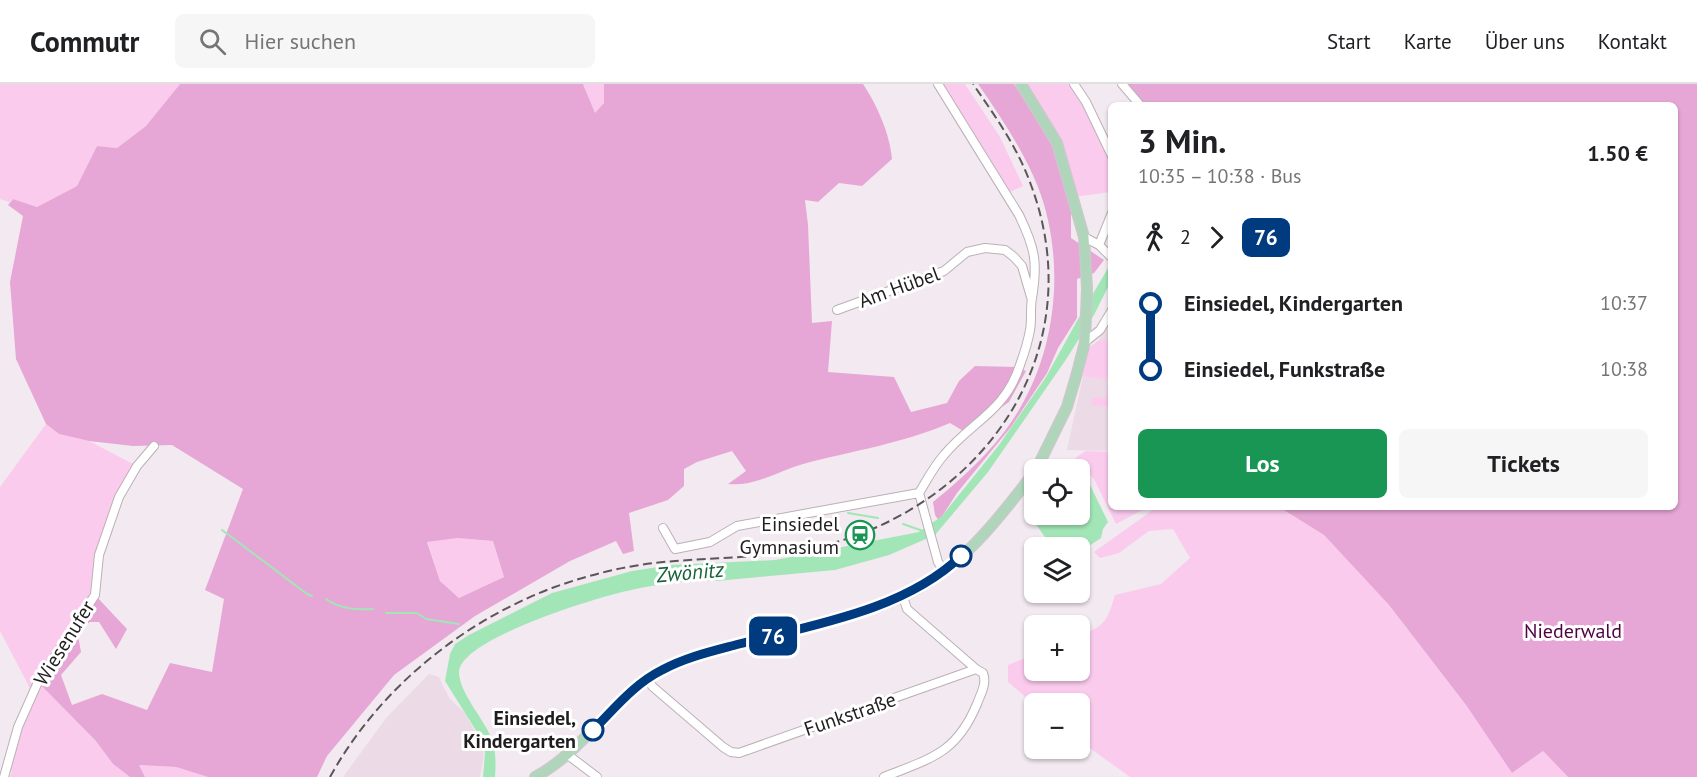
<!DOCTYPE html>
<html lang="de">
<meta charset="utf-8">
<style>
:root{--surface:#fff;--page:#f6f6f6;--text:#202124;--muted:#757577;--line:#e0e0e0;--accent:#199654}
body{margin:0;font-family:"PT Sans",sans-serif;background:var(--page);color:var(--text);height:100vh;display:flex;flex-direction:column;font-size:22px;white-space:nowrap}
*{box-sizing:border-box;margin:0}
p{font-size:20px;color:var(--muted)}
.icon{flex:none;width:33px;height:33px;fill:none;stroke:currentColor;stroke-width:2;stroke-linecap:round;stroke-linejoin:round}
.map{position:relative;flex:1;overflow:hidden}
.side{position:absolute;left:1108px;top:18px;width:570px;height:408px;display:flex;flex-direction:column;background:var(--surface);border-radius:9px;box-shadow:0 2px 4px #0004}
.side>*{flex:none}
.badge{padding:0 12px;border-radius:9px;font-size:21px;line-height:39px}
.buttons{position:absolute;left:1024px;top:375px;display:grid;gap:12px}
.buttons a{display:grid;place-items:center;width:66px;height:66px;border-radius:9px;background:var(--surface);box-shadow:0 2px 4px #0004;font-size:30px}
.map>.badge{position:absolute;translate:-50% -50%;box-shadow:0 0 0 3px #fff}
.legs{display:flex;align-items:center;gap:9px;height:66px;padding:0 30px;font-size:20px}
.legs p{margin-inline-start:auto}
.head{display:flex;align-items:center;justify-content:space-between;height:102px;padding:0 30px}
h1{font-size:33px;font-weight:700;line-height:45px}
.button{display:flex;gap:12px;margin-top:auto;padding:12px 30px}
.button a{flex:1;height:69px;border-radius:9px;background:var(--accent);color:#fff;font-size:24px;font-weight:700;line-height:69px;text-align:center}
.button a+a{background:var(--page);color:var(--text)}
ul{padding:0 30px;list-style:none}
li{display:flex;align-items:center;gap:21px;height:66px;font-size:22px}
li i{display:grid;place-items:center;width:9px;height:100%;margin:0 8px;background:currentColor}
li i::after{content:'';width:15px;height:15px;margin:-8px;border:4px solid;border-radius:50%;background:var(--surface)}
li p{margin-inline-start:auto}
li:first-child i{background:linear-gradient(#0000 50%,currentColor 0)}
li:last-child i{background:linear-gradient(currentColor 50%,#0000 0)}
header{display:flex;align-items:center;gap:36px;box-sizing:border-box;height:84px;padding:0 30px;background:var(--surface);border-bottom:2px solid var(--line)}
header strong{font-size:28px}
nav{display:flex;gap:33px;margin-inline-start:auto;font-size:21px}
.search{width:420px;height:54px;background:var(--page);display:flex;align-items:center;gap:15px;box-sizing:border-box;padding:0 21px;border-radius:9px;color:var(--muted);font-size:22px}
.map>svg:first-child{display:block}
</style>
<header>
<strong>Commutr</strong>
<div class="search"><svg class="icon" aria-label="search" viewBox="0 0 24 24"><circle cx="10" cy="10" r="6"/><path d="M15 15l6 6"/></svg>Hier suchen</div>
<nav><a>Start</a><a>Karte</a><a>Über uns</a><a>Kontakt</a></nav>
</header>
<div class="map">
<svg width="1697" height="693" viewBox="0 0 1697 693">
<rect width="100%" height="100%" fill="#f3e9f0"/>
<path fill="#ecdbe7" d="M1111 233V367L1067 366 1089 264 1098 257Z
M429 590 439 593 449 614 464 628 475 647 484 670 480 693H343L387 633Z"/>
<path fill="#fbcbee" d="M0 0H180L146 42 117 64 97 62 77 102 37 123 13 115 9 118 0 115Z
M583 0H604V19L595 30Z
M942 0H965L1000 53 1023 102 1010 108Z
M1021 0H1074L1111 72V108L1074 113 1057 59Z
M1111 256V323L1091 321 1092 313 1106 314 1109 296 1083 292 1089 264 1098 257Z
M46 340 59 350 89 357 137 382 127 397 99 471 95 511 56 573 71 629 95 656 113 680 130 693H10L12 687 6 685 33 610 0 547V403Z
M1086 367 1111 368 1112 423H1148L1116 440 1094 395 1075 374Z
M1157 423H1279L1324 451 1389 521 1466 621 1512 689 1543 667 1568 693H1130L1080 657V620L1035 621 1008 598V581L1035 570V586H1080V552C1106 541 1107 537 1115 511L1161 500 1190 474 1173 445 1149 447 1119 469 1100 474 1094 468Z
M457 454 493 457 504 493 459 514 440 497 427 457Z
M138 681 176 683 208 693H145Z"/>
<path fill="#e6a7d6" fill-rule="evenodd" d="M180 0H583L595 29 604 19V0H863C877 21 890 50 892 75L862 102 839 99 818 118 805 116 808 141 812 239 832 237 828 288 894 293 911 328 947 319 959 297 975 282 1017 283 1026 287 1009 318 965 348 950 339C904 359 852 367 803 380 779 387 754 403 728 400L746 387 732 367 697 378 684 385V402L668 416 629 429 634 467 623 470 616 457 570 477 475 532 394 591 327 672 317 693H208L176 683 139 681 145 693H130L113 680 95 656 38 598 95 511 127 545 116 565 99 538H90L77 546 81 568 61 591 72 621 102 610 147 626 170 579 212 588 224 515 205 506 243 405 172 361 133 362 89 357 59 350 46 340 16 275 10 198 23 132 8 121 13 115 37 123 77 102 97 62 117 64 146 42ZM457 454 493 457 504 493 459 514 440 497 427 458Z
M978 0H1014L1053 61 1071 124V154L1104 176 1094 189 1077 195V234L1058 264 1047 289 1011 343 957 409 939 437 935 431 933 418C965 392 999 361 1020 324 1058 260 1065 173 1038 103 1023 66 1001 33 978 0Z
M1126 0H1697V693H1568L1543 667 1512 689 1466 621 1389 521 1324 451 1279 423H1676V21H1143Z"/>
<path fill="#a2e6b7" d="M1111 179V197L1094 231 1065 277 988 388 935 451 889 471 835 486 717 497C688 496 656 500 627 507 598 513 460 555 459 588 459 608 483 634 491 653 496 666 496 679 495 693H483L485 669 480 653 445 597 450 570 455 560 469 551 552 509 632 487 671 481 775 476 919 448 942 432 954 417 999 361 1046 293 1077 237Z
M1080 389 1090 401 1108 438 1103 445 1101 454 1080 468V464L1052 463 1035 439 1038 431 1080 430Z"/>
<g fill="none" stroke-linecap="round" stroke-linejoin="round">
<path stroke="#a2e6b7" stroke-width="2" d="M848 429 878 434
M903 440 923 447
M222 446 307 510 312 512
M326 515C340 525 356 526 373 525
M386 529H417L426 535 459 540"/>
<g stroke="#bab1b7" stroke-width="10">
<path id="minor" d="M938 0 1019 131C1035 164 1038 178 1032 214 1030 225 1032 236 1030 246 1028 258 1024 270 1020 281 1005 328 971 338 944 371 934 382 927 396 919 409L938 478 944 487
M1074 0 1086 18 1112 72
M1122 0 1140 21
M1084 153 1099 161 1111 173
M1099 161 1112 129
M837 226 944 187 967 168 985 164 1005 166 1014 173 1022 182 1031 213
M1085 258 1100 246 1112 226
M663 444 675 465 710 458 737 442 919 409
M647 595 653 603 723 663 731 668 739 669 976 585
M568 671 597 693
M4 693 18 643 38 598 95 511 99 471 119 413 137 382 154 362
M884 693C931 674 956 670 977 620 981 609 987 600 983 589L976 585 907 525 903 513"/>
</g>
<g stroke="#c9c9c9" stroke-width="12">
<path id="major" d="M1021 0 1057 59 1084 153 1087 204 1085 258 1077 289 1067 323 1036 386
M535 693C584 667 611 615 659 587 691 569 731 562 766 553 811 542 859 532 901 513 958 488 999 435 1035 387"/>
</g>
<use href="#minor" stroke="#fff" stroke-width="8"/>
<use href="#major" stroke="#afd6bb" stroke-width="9"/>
<path stroke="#5b5659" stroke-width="2" stroke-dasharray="9 4.5" stroke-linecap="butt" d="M330 693C378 606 460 539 552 504 585 492 620 483 654 479 716 472 779 476 840 457 994 409 1090 259 1031 101 1018 64 995 32 973 0"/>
</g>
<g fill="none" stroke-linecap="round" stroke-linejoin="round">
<g stroke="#fff" stroke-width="14">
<path id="line-1" d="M593 646C615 624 634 600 662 586 686 573 713 567 739 560 813 541 905 526 961 472"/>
</g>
<use href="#line-1" stroke="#003b80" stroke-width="9"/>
</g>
<defs>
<g id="station-ring" transform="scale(1.5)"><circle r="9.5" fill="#fff" stroke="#199654" stroke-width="1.5"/><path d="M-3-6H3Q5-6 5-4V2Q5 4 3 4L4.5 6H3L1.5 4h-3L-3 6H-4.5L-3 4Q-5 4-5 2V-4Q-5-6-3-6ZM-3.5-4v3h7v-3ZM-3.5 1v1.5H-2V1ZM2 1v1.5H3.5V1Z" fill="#199654"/></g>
</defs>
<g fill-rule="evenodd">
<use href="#station-ring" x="860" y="451"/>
</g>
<g fill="#fff" stroke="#003b80" stroke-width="3">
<circle cx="961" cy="472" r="10"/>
<circle cx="593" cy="646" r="10"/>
</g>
<g text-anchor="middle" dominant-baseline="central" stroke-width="6" stroke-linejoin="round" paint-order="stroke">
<g font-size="20" fill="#201d1f" stroke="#fff">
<text transform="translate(899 203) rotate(-20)">Am Hübel</text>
<text transform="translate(64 559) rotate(-58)">Wiesenufer</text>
<text transform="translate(850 630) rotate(-19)">Funkstraße</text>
</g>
<g font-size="20" fill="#201d1f" stroke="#fff" text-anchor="end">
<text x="839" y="440">Einsiedel<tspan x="839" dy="23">Gymnasium</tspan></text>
</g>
<g font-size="20" fill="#4e0343" stroke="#fff">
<text x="1573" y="547">Niederwald</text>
</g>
<g font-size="20" font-weight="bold" fill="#201d1f" stroke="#fff" text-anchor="end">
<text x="576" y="634">Einsiedel,<tspan x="576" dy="23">Kindergarten</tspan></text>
</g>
<g font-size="21" font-style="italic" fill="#176238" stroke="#fff">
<text transform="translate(690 488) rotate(-5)">Zwönitz</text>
</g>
</g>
</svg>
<div class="buttons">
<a><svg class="icon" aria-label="locate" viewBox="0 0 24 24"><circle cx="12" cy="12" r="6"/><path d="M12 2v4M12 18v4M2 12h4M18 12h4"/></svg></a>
<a><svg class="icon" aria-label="layers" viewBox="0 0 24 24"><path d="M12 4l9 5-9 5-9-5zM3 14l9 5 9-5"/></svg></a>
<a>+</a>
<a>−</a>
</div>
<b class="badge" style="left:773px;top:552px;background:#003b80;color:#fff">76</b>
<section class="side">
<div class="head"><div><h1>3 Min.</h1><p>10:35 – 10:38 · Bus</p></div><b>1.50 €</b></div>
<div class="legs"><svg class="icon" aria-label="walk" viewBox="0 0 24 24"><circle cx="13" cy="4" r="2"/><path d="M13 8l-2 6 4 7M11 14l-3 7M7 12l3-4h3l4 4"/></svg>2<svg class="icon" aria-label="forward" viewBox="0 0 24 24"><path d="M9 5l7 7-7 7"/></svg><b class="badge" style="background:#003b80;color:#fff">76</b></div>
<ul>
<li><i style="color:#003b80"></i><b>Einsiedel, Kindergarten</b><p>10:37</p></li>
<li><i style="color:#003b80"></i><b>Einsiedel, Funkstraße</b><p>10:38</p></li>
</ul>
<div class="button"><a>Los</a><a>Tickets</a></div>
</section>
</div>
